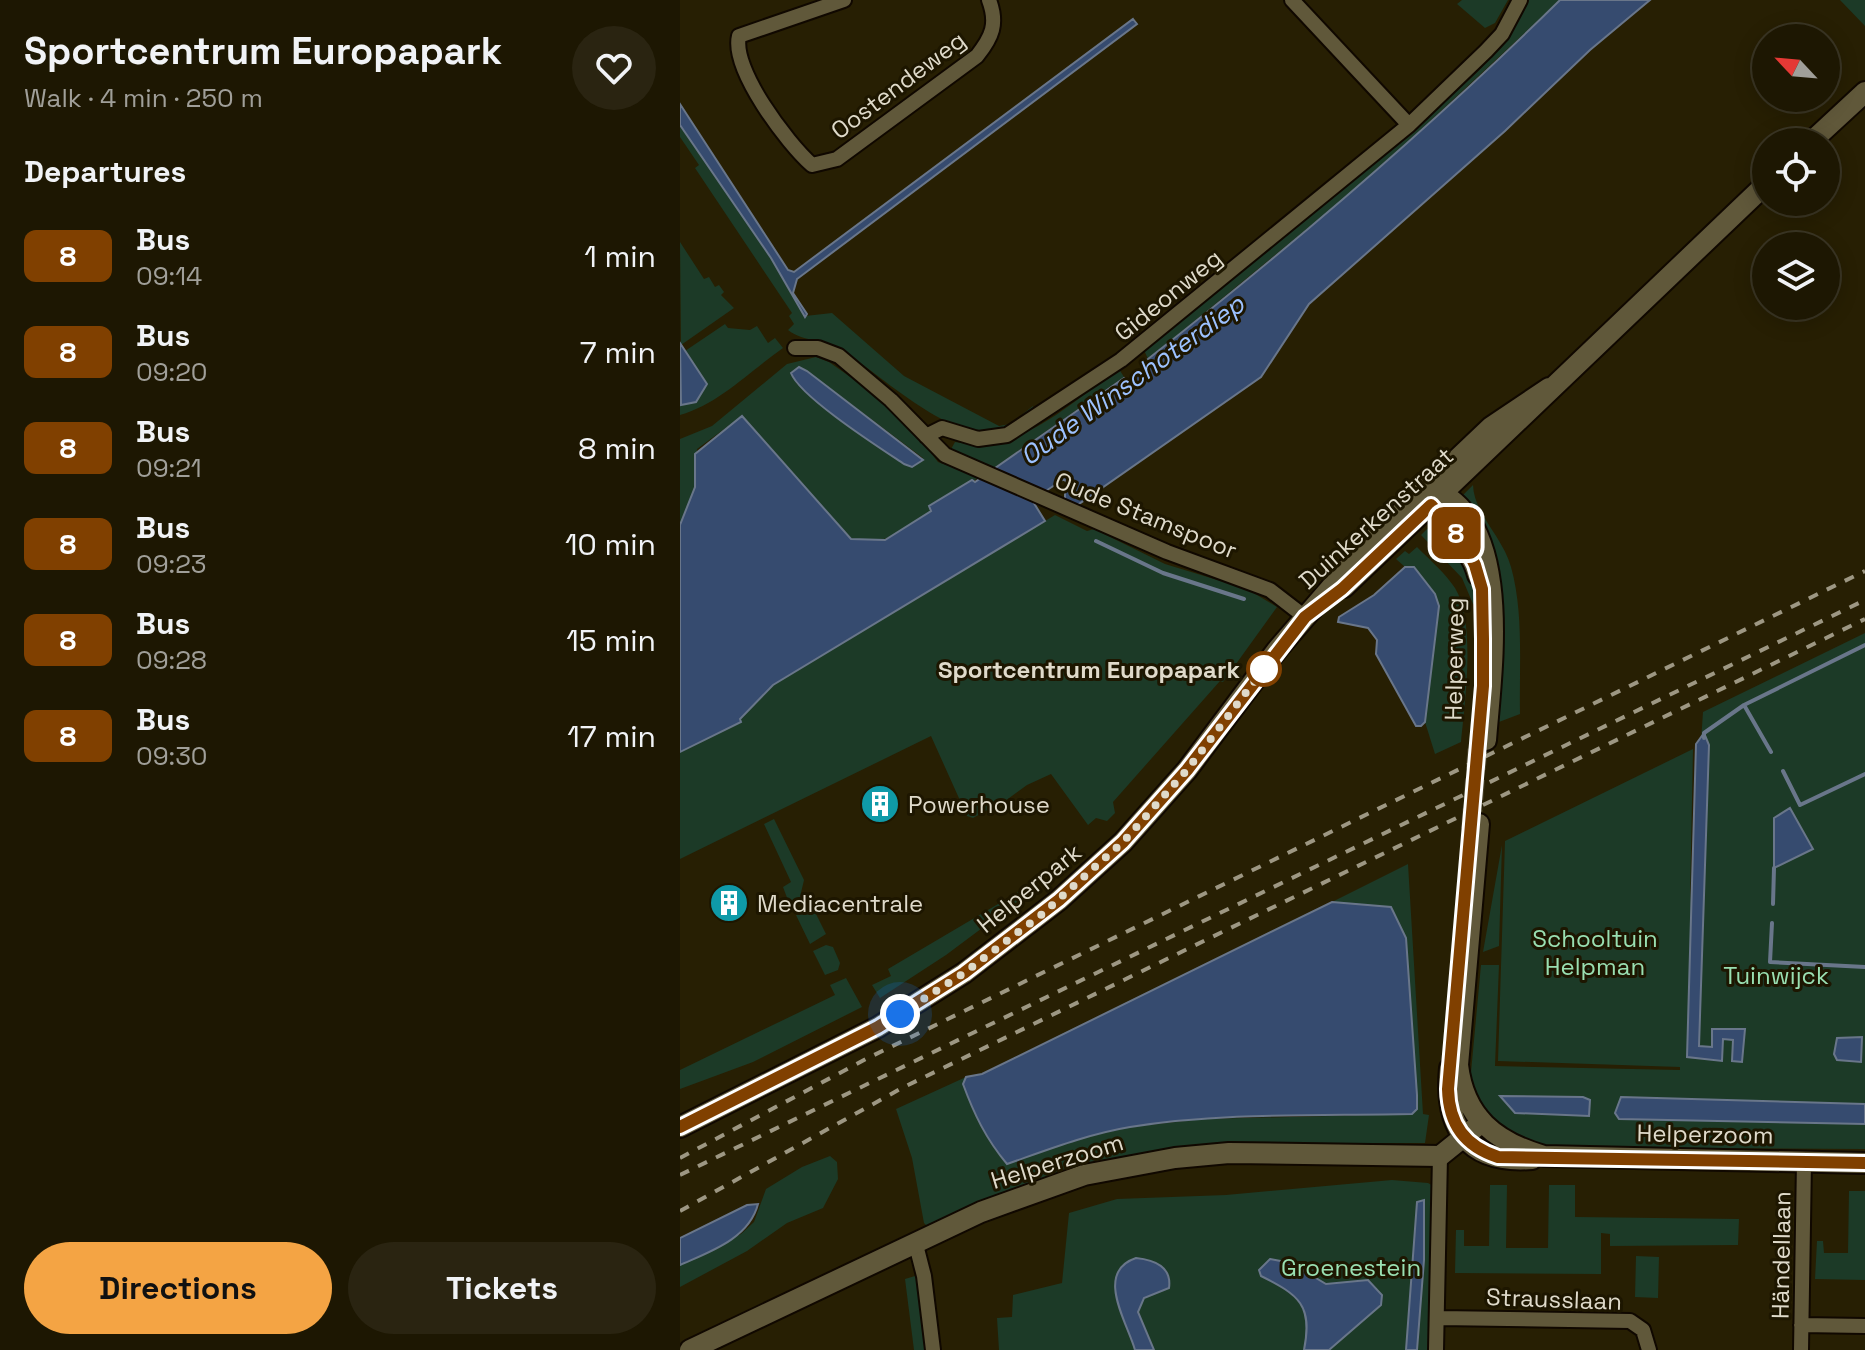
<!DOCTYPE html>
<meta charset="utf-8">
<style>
:root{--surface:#1d1702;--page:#2a2411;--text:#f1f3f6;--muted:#a09f99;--line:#3b3624;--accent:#f4a444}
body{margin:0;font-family:"Space Grotesk",sans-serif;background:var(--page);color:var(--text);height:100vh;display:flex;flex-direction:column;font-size:30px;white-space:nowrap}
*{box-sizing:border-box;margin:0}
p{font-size:26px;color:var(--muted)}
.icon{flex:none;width:44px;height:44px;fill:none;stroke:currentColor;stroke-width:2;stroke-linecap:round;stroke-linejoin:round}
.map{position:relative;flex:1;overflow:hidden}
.drawer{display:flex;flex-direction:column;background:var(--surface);width:680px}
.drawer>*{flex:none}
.badge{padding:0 16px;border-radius:12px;font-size:28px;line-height:52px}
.needle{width:52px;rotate:296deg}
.controls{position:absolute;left:1072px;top:24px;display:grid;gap:16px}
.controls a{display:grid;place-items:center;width:88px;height:88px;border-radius:50%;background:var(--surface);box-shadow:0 4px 20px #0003,0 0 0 2px var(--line);font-size:40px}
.you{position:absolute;width:40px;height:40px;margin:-20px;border:6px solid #fff;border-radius:50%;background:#1a73e8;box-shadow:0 0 0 12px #1a73e833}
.map>.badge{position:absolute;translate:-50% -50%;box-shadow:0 0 0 4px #fff}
h2{padding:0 24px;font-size:30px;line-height:72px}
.round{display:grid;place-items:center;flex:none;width:84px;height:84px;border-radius:42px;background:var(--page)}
.head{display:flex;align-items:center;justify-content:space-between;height:136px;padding:0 24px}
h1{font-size:38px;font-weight:700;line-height:60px}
.cta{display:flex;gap:16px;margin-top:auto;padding:16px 24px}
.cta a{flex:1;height:92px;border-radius:48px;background:var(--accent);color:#111;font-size:32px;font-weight:700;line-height:92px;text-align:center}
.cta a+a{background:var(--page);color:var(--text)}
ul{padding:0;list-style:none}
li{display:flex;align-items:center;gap:24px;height:96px;padding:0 24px}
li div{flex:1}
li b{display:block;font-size:30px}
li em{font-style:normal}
li .badge{min-width:88px;font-weight:700;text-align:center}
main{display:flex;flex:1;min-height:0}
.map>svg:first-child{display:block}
</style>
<main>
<section class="drawer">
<div class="head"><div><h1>Sportcentrum Europapark</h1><p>Walk · 4 min · 250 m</p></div><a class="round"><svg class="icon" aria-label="heart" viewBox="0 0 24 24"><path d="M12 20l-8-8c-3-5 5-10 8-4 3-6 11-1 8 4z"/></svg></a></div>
<h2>Departures</h2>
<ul>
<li><span class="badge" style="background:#804000;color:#fff">8</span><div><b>Bus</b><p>09:14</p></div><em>1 min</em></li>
<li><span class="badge" style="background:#804000;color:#fff">8</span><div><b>Bus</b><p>09:20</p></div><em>7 min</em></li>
<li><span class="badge" style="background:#804000;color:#fff">8</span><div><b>Bus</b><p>09:21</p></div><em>8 min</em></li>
<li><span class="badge" style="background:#804000;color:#fff">8</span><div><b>Bus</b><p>09:23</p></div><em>10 min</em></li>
<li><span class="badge" style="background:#804000;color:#fff">8</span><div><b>Bus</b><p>09:28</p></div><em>15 min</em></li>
<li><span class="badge" style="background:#804000;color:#fff">8</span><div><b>Bus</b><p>09:30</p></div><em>17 min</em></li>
</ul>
<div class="cta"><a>Directions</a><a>Tickets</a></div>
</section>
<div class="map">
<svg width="1185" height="1350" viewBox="0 0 1185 1350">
<rect width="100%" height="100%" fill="#271f03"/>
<path fill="#1c3a27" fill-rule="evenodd" d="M782 0H828L815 23 805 28 777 4Z
M849 0H880L689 178 468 359 464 350C557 275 652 202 741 122 781 87 829 50 849 0Z
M1160 0H1185V26Z
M0 125 91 258 125 316 152 313 224 376 319 426 330 424 353 406 352 415C344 420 335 428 326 431 272 447 201 373 158 348 139 336 127 344 108 330L114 324 109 316 112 313 15 168 19 165 0 137Z
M0 242 24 279 29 277 35 287 39 285 44 292 41 295 54 308 1 345Z
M45 324 48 328 70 330 77 326 88 343 95 338 103 348C70 371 39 404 0 415V404L16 402 27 384 5 351Z
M136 357 149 362 219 411 258 462 300 477 249 506 251 511C225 528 191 558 162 532L62 416 17 449 15 487 0 525V439L32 426 107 364ZM127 371 243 458 210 455 116 383Z
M439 369 444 377 312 469 270 451 275 442C341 454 387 405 439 369Z
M793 485C794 514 823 537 831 567 844 613 839 667 840 714L811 725 819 577 815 559 784 505 782 496Z
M375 515 407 531 414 529 485 564 567 589 597 607 543 682 540 681 433 802 435 813 427 821 416 818 408 825 371 774 347 785 321 804 312 802 307 805 309 809 293 818 287 816 251 736 0 859V752L60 722 59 719 93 685Z
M758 528 766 530 797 581 799 604H793L782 578 741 535 747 529Z
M737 547C750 560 765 573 775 588 796 622 785 702 781 742L755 754 745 722 759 606 734 567H725L716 559 725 551 729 554Z
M1185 633V1104L941 1097 935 1113 940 1119 1185 1124V1149L859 1147 820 1130 796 1102 790 1083 801 965H819L815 1066 1000 1070V1067L818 1061 825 841 1013 749 1010 903 1023 712ZM821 1096 903 1097 910 1100 836 1113Z
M94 819 124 880 120 897 109 903 103 887 111 882 84 824Z
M822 845 819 946 803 952Z
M728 864 743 1114 749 1115 745 1143H576L487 1149 401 1166 287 1207 247 1226 244 1223 232 1158 216 1109 286 1077 283 1084 399 1139 450 1127 523 1119 732 1114 737 1108V1095L726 938 711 907 652 902Z
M345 888 349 893 266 955 200 998 192 985 211 976 208 969Z
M129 910 136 914 146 934 130 944 116 915Z
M146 945 153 947 160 963 158 970 145 975 133 951Z
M166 978 182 1007 73 1062 0 1089V1070L155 995 150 985Z
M150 1156 157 1162 158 1179 143 1208 107 1223 67 1251 0 1287V1265L61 1234 74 1222 86 1189 122 1167Z
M712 1180 748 1183 757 1188 750 1350H319L317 1318 332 1317 333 1295 382 1283 389 1213 437 1199 546 1195Z
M810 1185H827L826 1248H868L869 1185H895V1217L1059 1219 1058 1245 930 1246V1234L921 1233V1274L775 1273 776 1230H784V1246H809Z
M1169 1191H1185V1280L1135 1279 1137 1241H1143L1144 1253H1168Z
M956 1256 979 1257 978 1298 955 1297Z
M235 1276 237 1282 245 1350H234L225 1279Z"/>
<path fill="#364b6f" stroke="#69768a" stroke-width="2" d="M880 0H970L910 50 825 131 629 304 581 377 396 506 385 501V489L389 486 384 479 352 500 365 521 93 685 60 719 61 722 0 752V525L15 487V454L62 416 171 539 205 540 251 511 249 506 292 480 295 482 444 378 448 382 471 364 468 359C612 246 750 128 880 0Z
M453 19 457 24 117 279 113 293 127 314 125 317 91 258 0 125V104L108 270 114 272Z
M0 343 27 384 16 402 1 405Z
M119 367 127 371 243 460 232 467 224 464C200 448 120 397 111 373Z
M725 567H734L755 594 759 606 745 722 741 726H736L696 654 697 640 688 628 658 622 659 617 694 595Z
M1024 733 1029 745 1019 1046 1032 1047V1029H1065L1062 1062 1052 1061 1053 1040 1043 1039 1042 1061 1007 1057 1016 744Z
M1110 808 1133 849 1094 868V818Z
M652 902 711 907 726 938 737 1095V1109L732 1114C639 1116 543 1112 450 1127 408 1134 367 1150 327 1164 306 1139 294 1114 283 1084L286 1077 302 1074Z
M1182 1037 1181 1062 1157 1060 1154 1054 1157 1038Z
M820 1096 903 1097 910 1100 909 1116 835 1113Z
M941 1097 1185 1104V1124L939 1119 935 1113Z
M744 1200V1260L737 1350H726L737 1202Z
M78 1204C69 1239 29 1252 0 1265V1238L67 1205Z
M456 1258C475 1260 492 1267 489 1288L464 1298 458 1312 474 1350H455C447 1322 414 1272 456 1258Z
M590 1259 611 1263 646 1284 688 1280 702 1295 701 1305 649 1350H624C633 1305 619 1295 581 1276L579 1270Z"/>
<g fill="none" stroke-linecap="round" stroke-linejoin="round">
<path stroke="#69768a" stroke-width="4" d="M416 541 483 573 564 599
M1064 705 1091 752
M1024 738V733L1064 705 1185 645
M1103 771 1120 805 1185 774
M1093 904 1094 868
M1092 923 1090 962 1185 967"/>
<path stroke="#433b21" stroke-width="20" stroke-dasharray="20 10" stroke-linecap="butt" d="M791 829 798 742"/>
<g stroke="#100800" stroke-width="18">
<path id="street" d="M164 0 59 36C51 69 107 143 132 165L157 159 297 56C312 37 318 24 309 0
M612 0 729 125
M115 348H138L159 356 211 400 265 455 487 552 590 590 625 617
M246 436 262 428 298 439 327 435 441 360 729 125 806 51 822 34 840 0
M235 1241 244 1276 253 1350
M759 1318 950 1321 963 1330 969 1350
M1121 1325 1185 1326
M756 1350 760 1156
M1121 1350 1124 1161"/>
</g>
<g stroke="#100800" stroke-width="24">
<path id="secondary" d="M1131 142 1185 92
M751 489C835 518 811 672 806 740
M749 495C754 521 789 540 798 575
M664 587 1086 184
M799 824 778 1065C784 1117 815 1142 864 1156L1185 1163
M770 1068C764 1128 788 1164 852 1159
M0 1127 198 1027 284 973 379 900 443 842 507 770 597 650 692 540 811 427 869 388
M10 1350 301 1212 404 1175 495 1158 549 1153 760 1156 801 1123"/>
</g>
<use href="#street" stroke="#60583a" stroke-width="14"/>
<use href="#secondary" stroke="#60583a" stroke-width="20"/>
<path stroke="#9d9783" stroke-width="4" stroke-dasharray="10 10" stroke-linecap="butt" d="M0 1158 186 1059 1185 571
M0 1175 1185 600
M0 1211 222 1088 1185 619"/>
</g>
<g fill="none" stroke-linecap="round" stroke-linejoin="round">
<g stroke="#fff" stroke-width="18">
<path id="line" d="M0 1127 198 1027 284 973 379 900 443 842 507 770 625 617 662 589 751 505 784 543 795 565 802 589 803 639V686L768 1089C769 1125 785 1146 818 1157L1185 1163"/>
</g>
<use href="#line" stroke="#804000" stroke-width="12"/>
<path stroke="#dfdaca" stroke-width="8" stroke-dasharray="0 14.4" d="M220 1014 284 973 361 915 443 842 507 770 584 669"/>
</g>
<defs>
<g id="building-disc" transform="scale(2)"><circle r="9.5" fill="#0f9aa8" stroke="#1d1600"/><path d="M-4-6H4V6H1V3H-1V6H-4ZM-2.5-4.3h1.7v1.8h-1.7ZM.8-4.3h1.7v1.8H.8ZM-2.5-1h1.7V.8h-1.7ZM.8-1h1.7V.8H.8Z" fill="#fff"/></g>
</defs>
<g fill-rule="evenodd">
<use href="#building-disc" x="200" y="804"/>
<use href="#building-disc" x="49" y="903"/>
</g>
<circle fill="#fff" stroke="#804000" stroke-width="4" cx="584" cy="669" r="16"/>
<g text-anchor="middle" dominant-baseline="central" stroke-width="6" stroke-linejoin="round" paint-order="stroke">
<g font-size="24" fill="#dfdaca" stroke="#1d1600">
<text transform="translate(218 85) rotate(-37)">Oostendeweg</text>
<text transform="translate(488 295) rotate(-39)">Gideonweg</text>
<text transform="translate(466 515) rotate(22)">Oude Stamspoor</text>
<text transform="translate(696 518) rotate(-42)">Duinkerkenstraat</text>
<text transform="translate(774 659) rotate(-89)">Helperweg</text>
<text transform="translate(349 888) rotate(-39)">Helperpark</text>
<text transform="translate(1025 1134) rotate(1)">Helperzoom</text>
<text transform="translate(377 1161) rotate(-17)">Helperzoom</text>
<text transform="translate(1101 1255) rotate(-89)">Händellaan</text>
<text transform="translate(874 1299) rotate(2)">Strausslaan</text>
</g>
<g font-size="24" font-weight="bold" fill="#dfdaca" stroke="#1d1600" text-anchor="end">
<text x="560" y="669">Sportcentrum Europapark</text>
</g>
<g font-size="24" fill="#dfdaca" stroke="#1d1600" text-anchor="start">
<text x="228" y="804">Powerhouse</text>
<text x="77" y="903">Mediacentrale</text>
</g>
<g font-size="24" fill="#99dfb1" stroke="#1d1600">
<text x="915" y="938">Schooltuin<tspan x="915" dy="28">Helpman</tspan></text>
<text x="1096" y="975">Tuinwijck</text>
<text x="671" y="1267">Groenestein</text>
</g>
<g font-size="26" font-style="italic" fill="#9dc2ff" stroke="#1d1600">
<text transform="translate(452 380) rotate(-36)">Oude Winschoterdiep</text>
</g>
</g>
</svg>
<div class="controls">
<a><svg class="needle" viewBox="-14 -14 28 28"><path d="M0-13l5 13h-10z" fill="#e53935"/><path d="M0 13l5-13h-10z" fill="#a09f99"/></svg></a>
<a><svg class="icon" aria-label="locate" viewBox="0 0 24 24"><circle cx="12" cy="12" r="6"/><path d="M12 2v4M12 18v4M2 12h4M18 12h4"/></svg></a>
<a><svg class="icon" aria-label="layers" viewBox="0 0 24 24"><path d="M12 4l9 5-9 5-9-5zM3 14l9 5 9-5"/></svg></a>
</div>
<div class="you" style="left:220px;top:1014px"></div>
<b class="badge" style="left:776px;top:533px;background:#804000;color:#fff">8</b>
</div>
</main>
